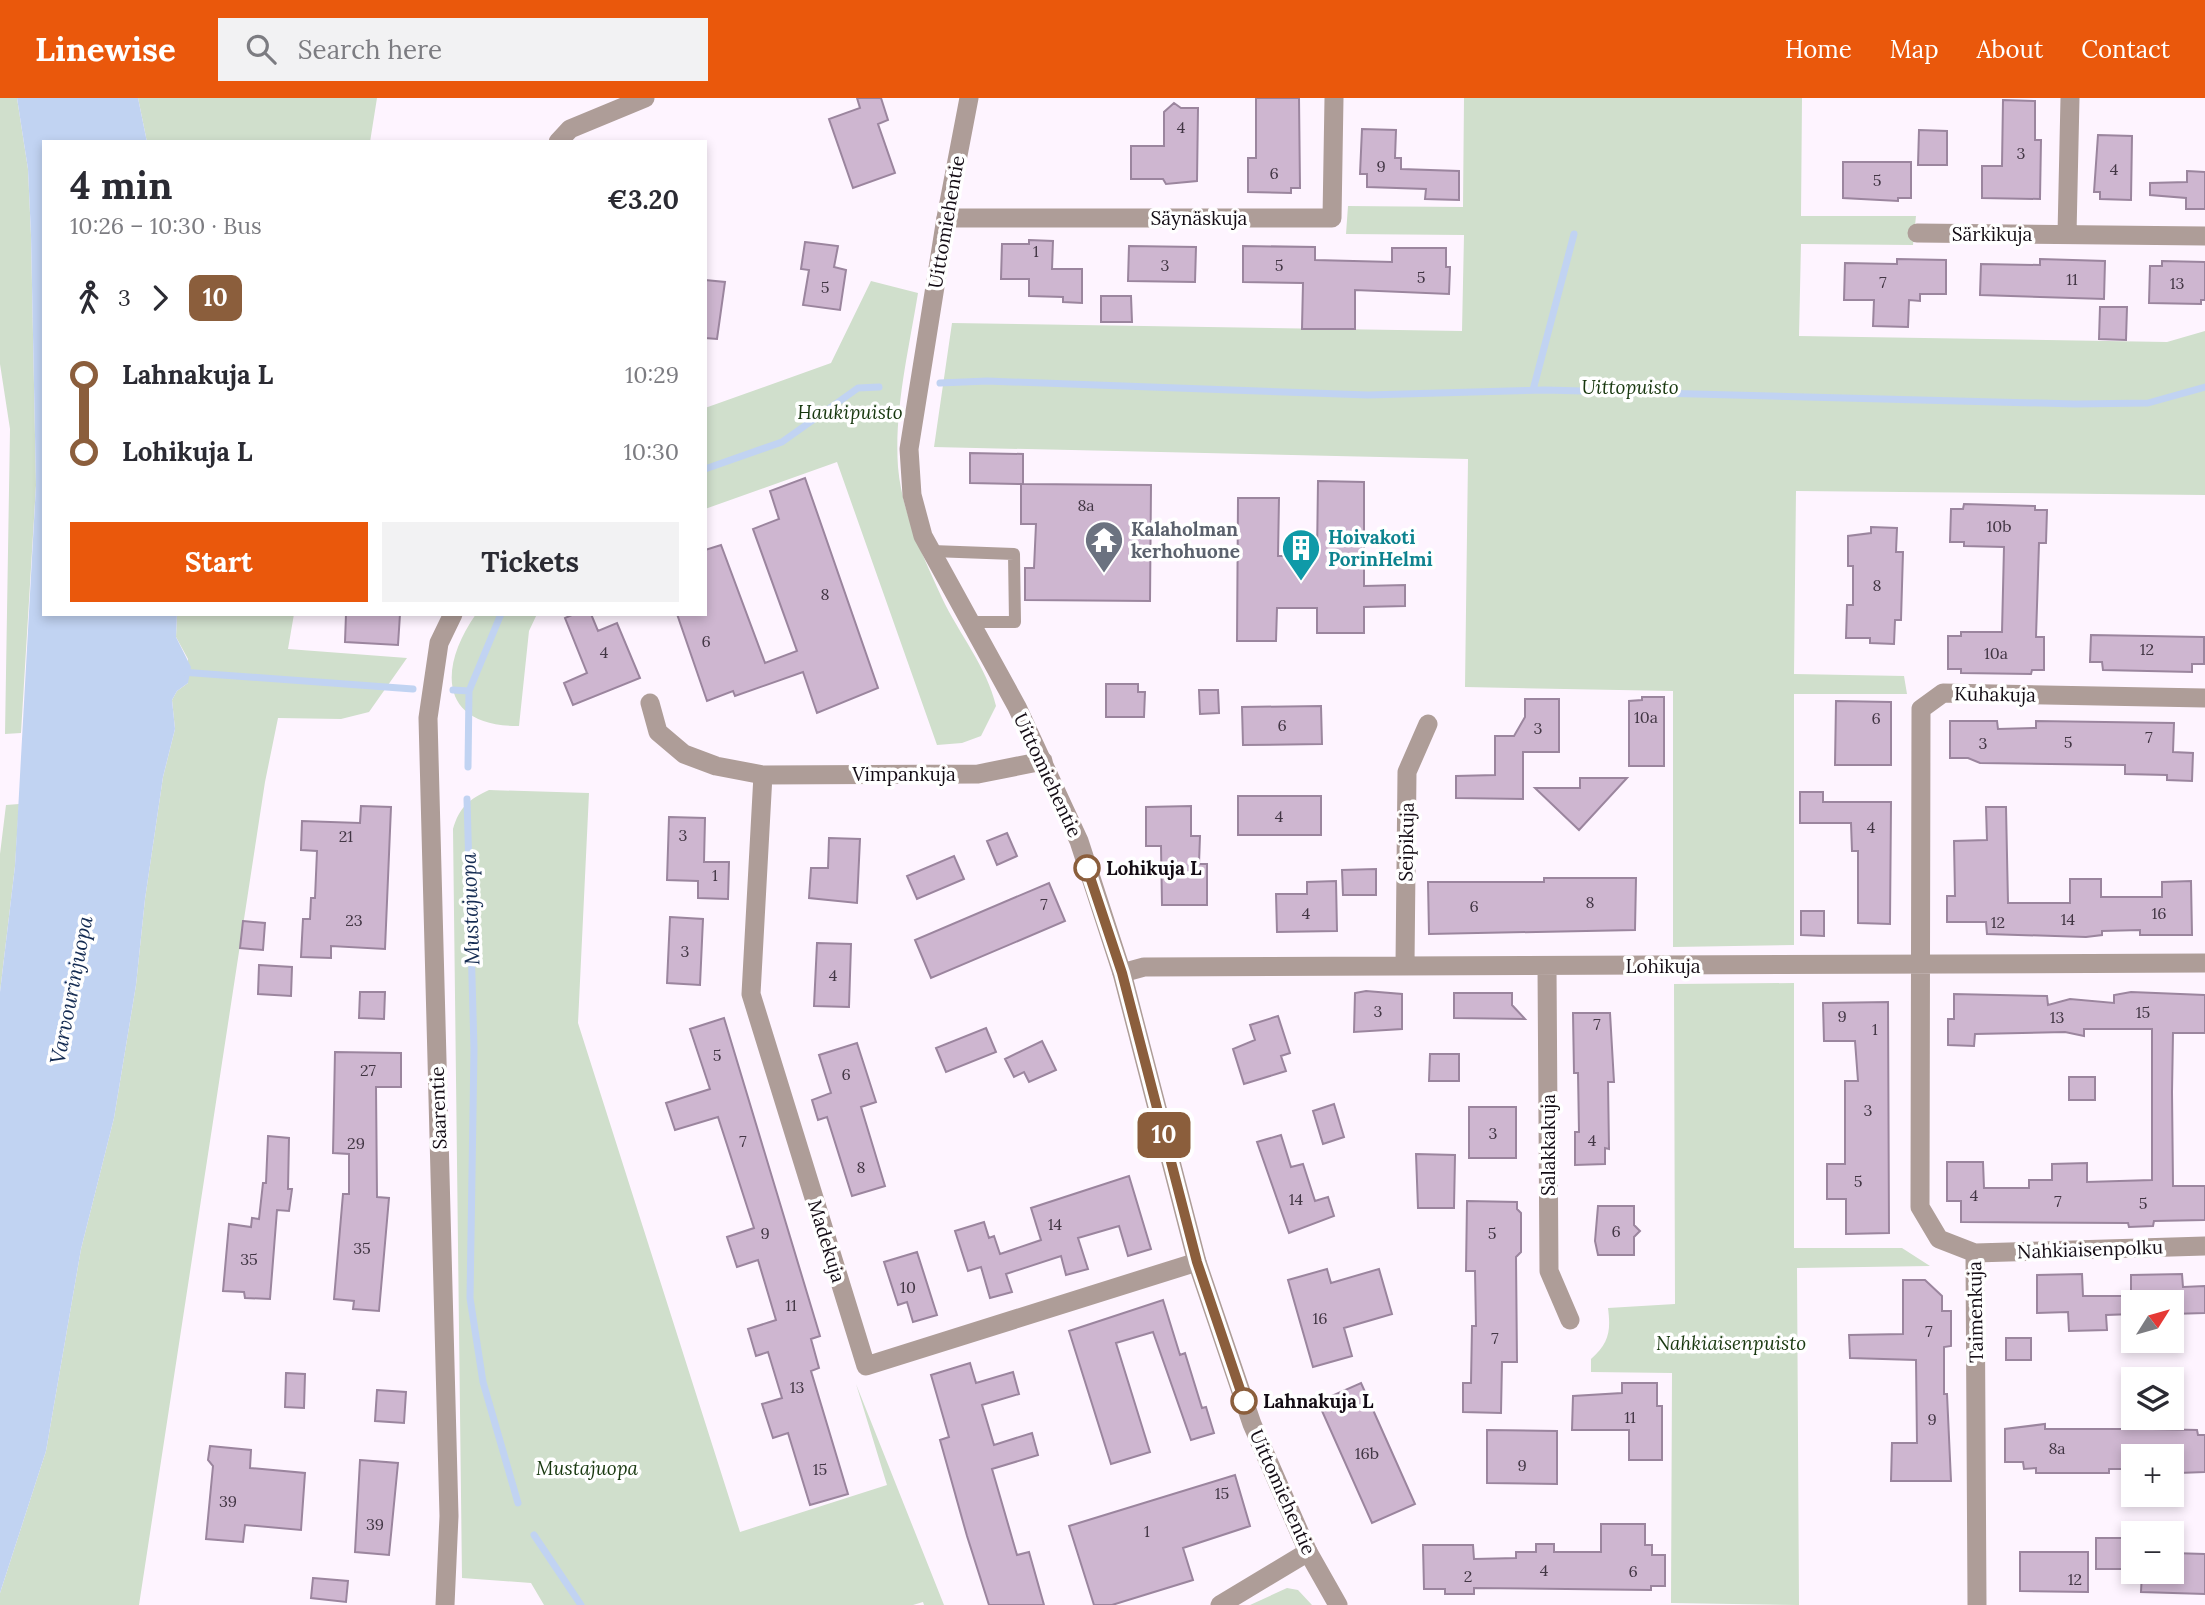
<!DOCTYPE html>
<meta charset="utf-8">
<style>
:root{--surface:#fff;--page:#f2f2f3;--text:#2b2b33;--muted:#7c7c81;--accent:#ea580c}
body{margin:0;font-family:Lora,serif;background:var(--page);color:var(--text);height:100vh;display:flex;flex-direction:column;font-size:26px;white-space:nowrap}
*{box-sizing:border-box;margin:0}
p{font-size:23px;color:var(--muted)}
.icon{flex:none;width:38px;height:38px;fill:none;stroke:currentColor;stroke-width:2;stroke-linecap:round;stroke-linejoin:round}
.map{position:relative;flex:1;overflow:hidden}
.details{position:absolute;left:42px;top:42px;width:665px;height:476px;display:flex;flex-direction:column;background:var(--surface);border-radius:0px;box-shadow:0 4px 10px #0003}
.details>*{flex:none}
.badge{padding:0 14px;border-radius:10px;font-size:24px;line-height:46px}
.needle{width:46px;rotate:53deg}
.fabs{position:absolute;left:2121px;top:1192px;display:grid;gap:14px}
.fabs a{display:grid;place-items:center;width:63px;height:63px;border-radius:0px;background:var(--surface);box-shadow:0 4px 10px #0003;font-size:35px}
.map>.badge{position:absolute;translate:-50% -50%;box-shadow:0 0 0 4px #fff}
.legs{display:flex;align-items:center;gap:10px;height:77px;padding:0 28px;font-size:23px}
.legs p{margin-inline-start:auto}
.overview{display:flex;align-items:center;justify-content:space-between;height:119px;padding:0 28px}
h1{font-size:38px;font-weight:700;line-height:52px}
.button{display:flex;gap:14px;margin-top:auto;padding:14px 28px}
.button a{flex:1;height:80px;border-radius:0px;background:var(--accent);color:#fff;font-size:28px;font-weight:700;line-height:80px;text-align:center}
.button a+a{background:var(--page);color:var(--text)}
ul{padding:0 28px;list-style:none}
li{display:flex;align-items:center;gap:24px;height:77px;font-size:26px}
li i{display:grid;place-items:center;width:10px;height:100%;margin:0 9px;background:currentColor}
li i::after{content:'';width:18px;height:18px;margin:-9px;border:5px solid;border-radius:50%;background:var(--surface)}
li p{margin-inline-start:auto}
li:first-child i{background:linear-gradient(#0000 50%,currentColor 0)}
li:last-child i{background:linear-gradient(currentColor 50%,#0000 0)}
header{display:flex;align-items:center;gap:42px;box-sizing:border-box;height:98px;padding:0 35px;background:var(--accent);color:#fff}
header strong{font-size:33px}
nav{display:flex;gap:38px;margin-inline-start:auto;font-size:24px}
.search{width:490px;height:63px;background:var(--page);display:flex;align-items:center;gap:18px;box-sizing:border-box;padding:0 24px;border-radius:0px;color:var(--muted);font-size:26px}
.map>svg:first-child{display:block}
</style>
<header>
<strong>Linewise</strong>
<div class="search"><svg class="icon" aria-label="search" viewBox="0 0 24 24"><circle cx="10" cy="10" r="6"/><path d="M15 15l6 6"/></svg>Search here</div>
<nav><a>Home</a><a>Map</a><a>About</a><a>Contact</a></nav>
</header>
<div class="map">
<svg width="2205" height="1507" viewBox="0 0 2205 1507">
<rect width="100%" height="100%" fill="#fef4ff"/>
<path fill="#d0dfcc" d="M0 0H17L28 71 31 137 36 387 21 635 5 636 10 331 0 266Z
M138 0H377L370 44H147Z
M1464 0H1802L1801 118H1916L1913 147 1801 146 1799 238 2167 244 2205 233V397L1796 393 1794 576 1904 578 1907 596H1794V847L1673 849V593L1465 589 1468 361 934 349 952 225 1462 233 1464 137 1346 136 1348 108 1463 109Z
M871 183 918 195C909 251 894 312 898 369 902 415 923 458 942 500 959 536 987 569 996 608L981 638 962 645 937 647 837 364 705 411V310L831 265Z
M177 516H294L288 551 407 560 369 614 341 621 278 620 265 684 139 1507H0V1495L46 1353 81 1151 114 1020 136 887 145 801 163 679 175 631 172 602 177 593 188 585V561L176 539Z
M476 516H537L529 533 519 628C439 629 438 570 476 516Z
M489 692 589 695 578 925 740 1434 887 1387 856 1286 944 1507H924L923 1504 913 1507H544L531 1485 462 1480 453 731C459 710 469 701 489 692Z
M19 706 15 768 0 894V756L6 707Z
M1794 885V1150H1902L1930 1168 1797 1170 1799 1507 1671 1505 1672 1275 1591 1274V1261C1609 1245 1611 1233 1608 1210L1675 1206 1674 886Z
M1287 1490 1298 1492 1312 1507H1250Z"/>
<path fill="#c1d3f2" d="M17 0H138L147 44H44V516H177L176 539 191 569 188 585 177 593 172 602 175 631 163 679 145 801 136 887 114 1020 81 1151 46 1353 0 1495V894L15 768 36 387 31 137 28 71Z"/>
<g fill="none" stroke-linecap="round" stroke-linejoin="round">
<path stroke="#c1d3f2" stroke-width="7" d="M940 285 987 283 1368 297 1545 292 2075 306 2148 305 2205 289
M1533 292 1574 136
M705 371 782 344 858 290 879 289
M181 574 413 591
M453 592 469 593 501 516
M468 669 469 593
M467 701 474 951 470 1200 483 1284 518 1405
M534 1437 581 1507"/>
</g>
<path fill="#ceb6d0" stroke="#9b859e" stroke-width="2" d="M857 0H881L888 22 878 26 895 75 853 90 829 21 860 10Z
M1256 0H1299L1300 90H1291V95L1248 94V60H1256Z
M2003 2 2035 3V42H2041L2040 101 1982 100V68H2002Z
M1174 5 1181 10H1198L1197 83 1166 86 1163 81H1131V48H1164V14Z
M1362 31 1396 32 1395 60H1401V71L1459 73V102L1425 101 1426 91 1367 89V76H1360Z
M1919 32 1947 33V67H1918Z
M2098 37 2132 38 2131 102 2100 101V94H2094Z
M1843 64H1911V100H1898V103L1843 100Z
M2187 73 2205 74V111H2186V100L2150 97V85L2187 84Z
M1029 142 1053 143 1052 171H1082V205L1063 204V199L1029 198V181H1001L1002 146H1029Z
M805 144 838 148 834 169 846 172 840 212 803 207 809 172 801 171Z
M1129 148 1196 149 1195 184 1128 183Z
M1243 148 1315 149V162L1392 164V150H1446V169H1450L1449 196 1355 192V231H1302L1303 185 1243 184Z
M1897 161 1946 162V196H1920V203L1909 202 1908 229 1873 228 1874 202H1844L1845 165 1897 166Z
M2040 161 2105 163 2104 201 1980 197 1981 166 2040 167Z
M2162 163 2205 164V202H2201V206L2149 205 2150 168H2162Z
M705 182 725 184 717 241 705 240Z
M1101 198H1131L1132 224H1101Z
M2100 209H2127L2126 242 2099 241Z
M970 355 1023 356V386L1151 387 1150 503 1025 502V470H1034L1036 426H1021V386L970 385Z
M805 380 878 590 817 615 803 574 735 598 733 593 707 603 677 516H705V452L721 447 765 565 797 553 753 431 779 421 770 393Z
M1318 383 1364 384V488L1405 487V508L1364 509V535H1317V510H1277L1276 543H1237L1238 400H1279L1278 458H1317Z
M1964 406 2035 408V412H2047L2046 445H2039L2036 539H2044V572H2032L2031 576 1961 575V571H1948V538H1961V534H2002L2004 449 1964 448V444H1950L1951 411H1963Z
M1871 429 1897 430 1896 454H1903L1901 522H1895L1894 546 1870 545V540H1846L1847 507H1853V468H1848V438L1871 435Z
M346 516H400L398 547 345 544Z
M574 516H591L598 533 617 525 640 580 573 607 564 585 587 575 565 520Z
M2091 537 2204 539V566H2192V574L2103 572 2102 564H2090Z
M1106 586H1138V594H1145L1144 619H1106Z
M1199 592H1218L1219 615 1200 616Z
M1642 599H1664V668H1629V603L1642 602Z
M1525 601H1559V654H1523V701L1456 700V678L1495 677V638H1514L1525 619Z
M1836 603 1891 604V667H1835Z
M1321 608 1322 646 1243 647 1242 609Z
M1950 623H1997L1998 631 2036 630V623L2174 625 2173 654 2193 655 2192 683 2167 682V677L2125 676V667L1980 665 1968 660H1950Z
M1580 680H1627L1579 732 1535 690H1580Z
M1800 694H1823V704H1891L1890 826 1858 825V753H1852L1851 725H1800Z
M1238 698H1321V737H1238Z
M361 708 391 709 385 851 331 848V860L301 859 303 821H310L311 800H315L317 753 301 752 302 723 360 725Z
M1191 708V738H1200L1199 766H1207V807H1162L1161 748H1146V709Z
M1986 709H2006L2008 805H2070V781H2101V799H2162V784L2191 783 2192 837H2140V832L2102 833V837L2086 839 1987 836 1986 824H1947V798H1955L1954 743 1987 742Z
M669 719 705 720 704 764H729L728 801 698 800V783L667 782Z
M1007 735 1017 758 997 767 987 743Z
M829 740 860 741 857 805 809 800 811 770H828Z
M954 758 964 781 917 801 907 778Z
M1376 771V797H1343L1342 772Z
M1544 780H1636L1635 832 1429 836 1428 784H1544Z
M1336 783 1337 833 1277 834 1276 796H1307V784Z
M1049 785 1065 823 931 880 915 842Z
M1801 813H1824V838L1801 837Z
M670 819 703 821 700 887 667 885Z
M243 823 265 825 263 852 240 850Z
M817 845 851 846 849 909 814 908Z
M259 867 292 869 291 898 258 896Z
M1366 893 1402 896V931L1354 934 1355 895Z
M360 894H385L384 921 359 920Z
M2131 894 2205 897V935H2173L2172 994 2173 1088H2205V1122L2154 1123 2153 1128 2129 1129 2128 1125 1961 1124V1103H1947V1064H1983L1984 1090H2029V1082H2052V1066L2087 1065V1084L2152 1082V931H2084V938L2065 934 1975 936 1974 948 1948 947V921H1954V896L2047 898 2048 907 2070 901 2114 905V897Z
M1454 895H1512V907L1525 921 1454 920Z
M1888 904 1889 1135 1846 1136V1101H1827V1066H1845V983H1858L1855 943H1824L1823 905Z
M1573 915H1610L1614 984H1608L1609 1051 1605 1050V1066L1575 1067V1034H1579L1578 975H1574Z
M1278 918 1290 955 1281 958 1286 973 1244 986 1233 951 1255 942 1250 927Z
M724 920 820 1238 811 1241 819 1270 811 1273 848 1396 810 1407 788 1335 773 1340 762 1306 782 1300 768 1254 756 1258 748 1231 776 1222 758 1162 737 1169 727 1139 754 1130 718 1019 675 1032 666 1005 710 991 690 931Z
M986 930 996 954 946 974 936 950Z
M1042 943 1056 972 1029 984 1024 974 1014 979 1005 961Z
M857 945 876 1004 861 1009 885 1088 852 1098 827 1019 818 1022 812 1002 831 995 819 957Z
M335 954 401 955V989H376L377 1099 389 1100 379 1213 353 1211 354 1203 334 1201 343 1096H349V1056L333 1055Z
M1430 956H1459V983H1429Z
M2069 979H2095V1002H2069Z
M1334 1006 1344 1039 1323 1046 1313 1013Z
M1469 1009H1516V1060H1469Z
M1281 1037 1291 1069 1303 1066 1315 1103 1328 1099 1334 1118 1289 1135 1257 1044Z
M268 1038 289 1040 288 1091H292L289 1113 277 1112 270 1201 245 1200 244 1194 223 1193 229 1126 251 1129 252 1120 259 1121 263 1085H266Z
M1416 1056 1455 1057 1454 1110H1418Z
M1129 1078 1151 1151 1128 1158 1119 1128 1078 1140 1088 1171 1066 1177 1061 1158 1006 1176 1012 1194 990 1200 981 1169 968 1173 955 1133 984 1124 989 1140 994 1138 1000 1156 1041 1142 1031 1110Z
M1467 1103 1517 1104V1111L1521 1115V1154L1516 1159 1517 1264H1502L1501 1315 1463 1314V1285H1471L1472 1228H1476L1475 1173H1466Z
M1598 1108H1634V1127L1640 1133 1634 1139V1157H1598L1595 1143Z
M917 1154 937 1217 913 1224 907 1204 898 1207 884 1164Z
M1327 1171 1331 1185 1379 1171 1392 1216 1344 1230 1352 1258 1313 1269 1288 1182Z
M2082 1176 2083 1198H2131V1177L2182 1176 2183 1189 2205 1188V1215L2172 1216V1204H2133V1216L2106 1217 2107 1232 2069 1233 2068 1214 2037 1215V1177Z
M1903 1182H1925L1942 1198V1213H1951V1248L1944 1249V1296H1947L1951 1383H1891L1892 1345H1917L1916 1262 1850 1260 1849 1237 1903 1236Z
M1163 1202 1180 1257 1185 1255 1202 1310 1206 1309 1214 1335 1191 1342 1153 1234 1116 1245 1150 1354 1111 1366 1069 1233Z
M2006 1240H2031V1262H2006Z
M970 1265 976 1285 1013 1274 1019 1296 982 1307 994 1347 1032 1335 1038 1357 992 1371 1017 1457 1029 1454 1044 1507H989L967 1438 940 1342 949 1339 931 1277Z
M286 1275 305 1276 304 1310 285 1309Z
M1361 1285 1415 1406 1372 1425 1318 1304Z
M1622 1285H1657V1308H1662V1362H1629V1332H1572L1573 1298 1622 1295Z
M377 1292 406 1294 404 1325 375 1323Z
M2045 1326V1331H2133V1327H2153V1331L2197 1332 2198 1337H2205V1374L2179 1375V1371H2172V1358H2133V1371H2109V1375H2036V1370L2024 1371 2023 1364H2005V1331Z
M1487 1332 1557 1333V1386L1487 1385Z
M210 1348 251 1352 250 1370 305 1375 301 1432 245 1427 243 1444 206 1441 213 1368 208 1362Z
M360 1362 398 1365 389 1457 355 1454Z
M1235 1377 1250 1428 1183 1450 1193 1482 1112 1507H1094L1069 1428Z
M1601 1426H1645V1447H1652V1457H1665V1488H1651V1492L1474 1490V1496H1445V1491H1424L1423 1447H1473L1474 1461 1516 1460V1454H1536V1446H1554V1454H1601Z
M2096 1440H2133V1471H2096Z
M2020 1454H2088V1494L2020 1493Z
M2172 1455 2205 1456V1496L2141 1494 2142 1474H2172Z
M313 1480 348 1483 346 1504 311 1500Z"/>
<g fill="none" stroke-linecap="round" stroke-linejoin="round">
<path stroke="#ae9d98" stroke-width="12" d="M932 453 1014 456 1015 524H970"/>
<path stroke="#ae9d98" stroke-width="19" d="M558 44 570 31 645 0
M946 120H1332L1334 0
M1917 135 2205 138
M2067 136 2070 0
M650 605 658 634 684 656 716 668 763 677 978 676 1043 663
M763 677 751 896 866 1268 1197 1164
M1405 866 1407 674 1428 626
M1547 868 1549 1173 1570 1222
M1122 875 1144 869 2205 865
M1975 1155 2205 1148
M445 1507 449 1418 428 620 439 545 453 516
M1220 1507 1308 1454
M1977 1507 1975 1155 1939 1141 1920 1109 1921 611 1943 595 2205 600"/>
<path stroke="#ae9d98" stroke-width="19" d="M969 0 946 120 909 351 912 397 923 438 1017 609 1079 743 1122 875 1197 1164 1252 1326 1308 1454 1338 1507"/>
</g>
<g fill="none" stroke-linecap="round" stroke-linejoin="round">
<g stroke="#fff" stroke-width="16">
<path id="line-1" d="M1087 770 1122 875 1197 1164 1244 1303"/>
</g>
<use href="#line-1" stroke="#8b5e3c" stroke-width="10"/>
</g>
<defs>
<g id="temple-pin" transform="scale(2.0125)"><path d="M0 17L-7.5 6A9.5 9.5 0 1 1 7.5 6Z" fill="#6b7280" stroke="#fff"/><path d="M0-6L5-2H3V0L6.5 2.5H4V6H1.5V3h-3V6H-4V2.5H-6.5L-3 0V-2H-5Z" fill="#fff"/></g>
<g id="building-pin" transform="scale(2.0125)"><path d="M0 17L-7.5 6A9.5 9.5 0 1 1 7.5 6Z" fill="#0f9aa8" stroke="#fff"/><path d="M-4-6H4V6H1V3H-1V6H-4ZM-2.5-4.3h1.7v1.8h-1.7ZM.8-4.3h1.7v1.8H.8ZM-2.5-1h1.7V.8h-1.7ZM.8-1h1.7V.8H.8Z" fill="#fff"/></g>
</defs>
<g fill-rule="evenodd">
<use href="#temple-pin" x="1104" y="442"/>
<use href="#building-pin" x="1301" y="450"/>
</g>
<g fill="#fff" stroke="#8b5e3c" stroke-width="3.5">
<circle cx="1087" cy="770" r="12"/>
<circle cx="1244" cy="1303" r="12"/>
</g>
<g text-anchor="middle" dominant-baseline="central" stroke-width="7" stroke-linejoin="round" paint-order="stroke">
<g font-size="16" fill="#423644">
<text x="1181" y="29">4</text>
<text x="2021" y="55">3</text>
<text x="1381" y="68">9</text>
<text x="2114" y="71">4</text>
<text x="1274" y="75">6</text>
<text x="1877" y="82">5</text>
<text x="1036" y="153">1</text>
<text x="1165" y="167">3</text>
<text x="1279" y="167">5</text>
<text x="1421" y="179">5</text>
<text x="2072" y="181">11</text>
<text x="1883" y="184">7</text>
<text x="2177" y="185">13</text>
<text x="825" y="189">5</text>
<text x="1086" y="407">8a</text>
<text x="1999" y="428">10b</text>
<text x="1877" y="487">8</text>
<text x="825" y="496">8</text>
<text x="706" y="543">6</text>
<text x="2147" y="551">12</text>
<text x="604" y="554">4</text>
<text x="1996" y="555">10a</text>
<text x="1646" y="619">10a</text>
<text x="1876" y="620">6</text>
<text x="1282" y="627">6</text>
<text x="1538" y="630">3</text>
<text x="2149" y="639">7</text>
<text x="2068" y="644">5</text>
<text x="1983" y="645">3</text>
<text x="1279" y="718">4</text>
<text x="1871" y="729">4</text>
<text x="683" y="737">3</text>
<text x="346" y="738">21</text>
<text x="715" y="777">1</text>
<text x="1590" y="804">8</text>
<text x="1044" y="806">7</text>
<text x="1474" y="808">6</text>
<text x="1306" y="815">4</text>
<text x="2159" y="815">16</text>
<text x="2068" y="821">14</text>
<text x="354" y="822">23</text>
<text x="1998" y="824">12</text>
<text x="685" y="853">3</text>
<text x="833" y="877">4</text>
<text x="1378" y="913">3</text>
<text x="2143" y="914">15</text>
<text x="1842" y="918">9</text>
<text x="2057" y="919">13</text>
<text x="1597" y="926">7</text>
<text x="1875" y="931">1</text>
<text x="717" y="957">5</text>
<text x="368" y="972">27</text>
<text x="846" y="976">6</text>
<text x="1868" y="1012">3</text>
<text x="1493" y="1035">3</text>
<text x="1592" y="1042">4</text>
<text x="743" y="1043">7</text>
<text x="356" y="1045">29</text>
<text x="861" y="1069">8</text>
<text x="1858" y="1083">5</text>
<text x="1974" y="1097">4</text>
<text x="1296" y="1101">14</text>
<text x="2058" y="1103">7</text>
<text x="2143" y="1105">5</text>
<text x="1055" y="1126">14</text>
<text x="1616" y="1133">6</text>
<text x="765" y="1135">9</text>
<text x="1492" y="1135">5</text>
<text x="362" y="1150">35</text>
<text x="249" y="1161">35</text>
<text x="908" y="1189">10</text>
<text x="791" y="1207">11</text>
<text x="1320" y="1220">16</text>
<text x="1929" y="1233">7</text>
<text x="1495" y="1240">7</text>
<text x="797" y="1289">13</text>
<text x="1630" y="1319">11</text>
<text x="1932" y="1321">9</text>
<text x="2057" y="1350">8a</text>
<text x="1367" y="1355">16b</text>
<text x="1522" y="1367">9</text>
<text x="820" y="1371">15</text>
<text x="1222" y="1395">15</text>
<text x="228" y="1403">39</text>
<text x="375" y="1426">39</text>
<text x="1147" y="1433">1</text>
<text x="1544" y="1472">4</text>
<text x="1633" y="1473">6</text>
<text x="1468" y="1478">2</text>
<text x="2075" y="1481">12</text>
</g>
<g font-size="19" fill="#140c15" stroke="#fff">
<text x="1199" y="120">Säynäskuja</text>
<text transform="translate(946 124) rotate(-80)">Uittomiehentie</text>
<text x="1992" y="136">Särkikuja</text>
<text transform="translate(1995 596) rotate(1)">Kuhakuja</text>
<text x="904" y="676">Vimpankuja</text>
<text transform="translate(1048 677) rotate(65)">Uittomiehentie</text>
<text transform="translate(1406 744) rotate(-89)">Seipikuja</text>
<text x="1663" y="868">Lohikuja</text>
<text transform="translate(438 1010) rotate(-92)">Saarentie</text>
<text transform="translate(1548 1047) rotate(-90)">Salakkakuja</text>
<text transform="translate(827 1143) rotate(73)">Madekuja</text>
<text transform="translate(2090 1151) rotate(-2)">Nahkiaisenpolku</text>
<text transform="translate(1975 1214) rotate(-91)">Taimenkuja</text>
<text transform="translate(1283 1394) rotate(66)">Uittomiehentie</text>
</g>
<g font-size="19" font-style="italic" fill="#18380f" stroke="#fff">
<text x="1630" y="289">Uittopuisto</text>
<text x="850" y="314">Haukipuisto</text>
<text x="1731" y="1245">Nahkiaisenpuisto</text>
<text x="587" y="1370">Mustajuopa</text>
</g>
<g font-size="19" font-weight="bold" fill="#5b616d" stroke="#fff" text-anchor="start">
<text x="1131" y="431">Kalaholman<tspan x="1131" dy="22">kerhohuone</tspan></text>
</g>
<g font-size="19" font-weight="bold" fill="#0d838f" stroke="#fff" text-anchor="start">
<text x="1328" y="439">Hoivakoti<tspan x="1328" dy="22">PorinHelmi</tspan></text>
</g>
<g font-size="19" font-weight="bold" fill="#140c15" stroke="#fff" text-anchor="start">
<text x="1106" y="770">Lohikuja L</text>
<text x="1263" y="1303">Lahnakuja L</text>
</g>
<g font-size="21" font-style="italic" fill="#152c53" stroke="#fff">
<text transform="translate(470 811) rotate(-92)">Mustajuopa</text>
<text transform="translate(71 892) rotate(-79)">Varvourinjuopa</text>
</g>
</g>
</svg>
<div class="fabs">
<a><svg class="needle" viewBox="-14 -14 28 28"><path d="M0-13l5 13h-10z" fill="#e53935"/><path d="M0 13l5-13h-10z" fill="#7c7c81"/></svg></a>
<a><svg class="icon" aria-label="layers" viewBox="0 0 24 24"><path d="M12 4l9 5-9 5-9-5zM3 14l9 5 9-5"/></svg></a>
<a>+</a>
<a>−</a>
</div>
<b class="badge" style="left:1164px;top:1037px;background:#8b5e3c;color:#fff">10</b>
<section class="details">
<div class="overview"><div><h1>4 min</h1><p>10:26 – 10:30 · Bus</p></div><b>€3.20</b></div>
<div class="legs"><svg class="icon" aria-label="walk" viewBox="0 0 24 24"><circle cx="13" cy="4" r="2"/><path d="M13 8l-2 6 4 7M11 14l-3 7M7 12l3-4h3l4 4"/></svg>3<svg class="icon" aria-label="forward" viewBox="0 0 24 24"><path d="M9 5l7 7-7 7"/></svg><b class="badge" style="background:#8b5e3c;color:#fff">10</b></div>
<ul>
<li><i style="color:#8b5e3c"></i><b>Lahnakuja L</b><p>10:29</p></li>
<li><i style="color:#8b5e3c"></i><b>Lohikuja L</b><p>10:30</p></li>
</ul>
<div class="button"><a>Start</a><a>Tickets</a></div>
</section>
</div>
